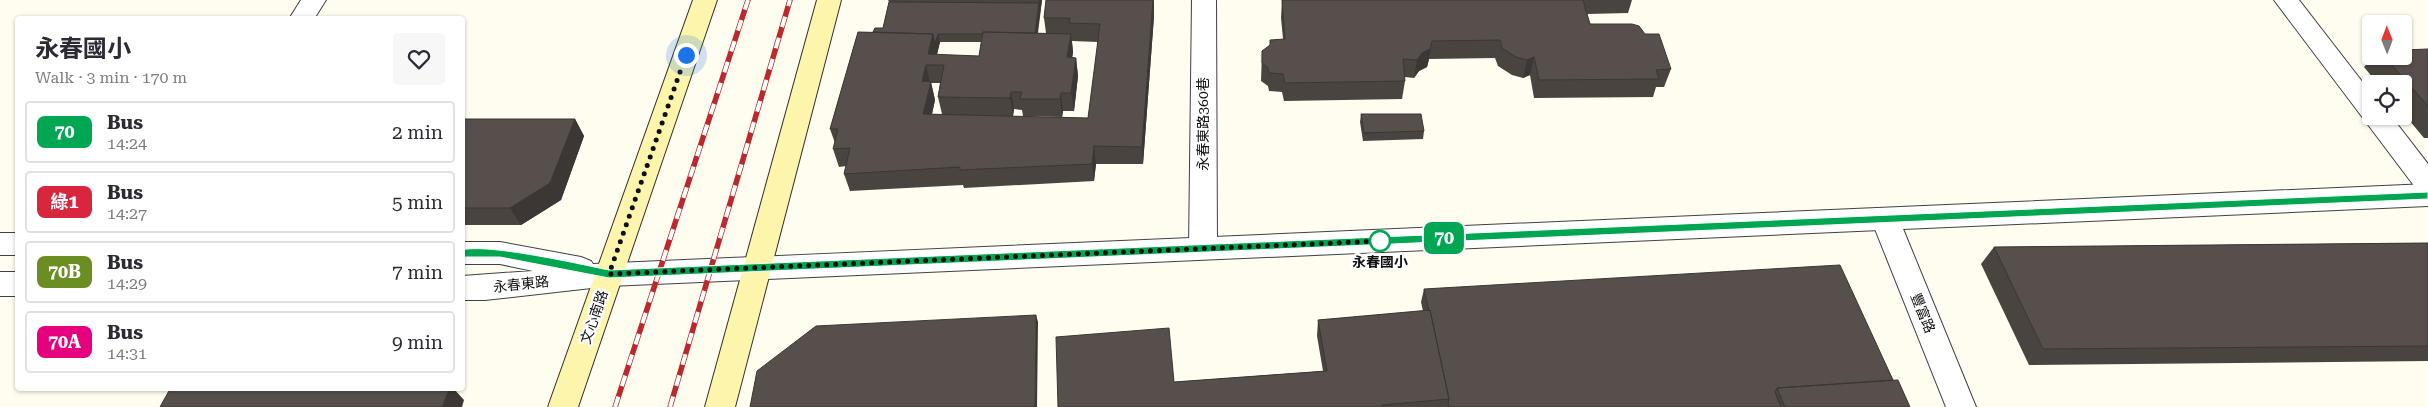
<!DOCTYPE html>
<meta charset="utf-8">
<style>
:root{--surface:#fff;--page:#f7f7f7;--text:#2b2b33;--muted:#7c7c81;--line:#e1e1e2}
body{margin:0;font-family:"Roboto Serif","Noto Sans TC",serif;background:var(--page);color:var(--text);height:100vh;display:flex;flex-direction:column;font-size:19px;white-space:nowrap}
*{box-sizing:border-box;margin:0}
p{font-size:16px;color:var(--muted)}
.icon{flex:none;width:28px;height:28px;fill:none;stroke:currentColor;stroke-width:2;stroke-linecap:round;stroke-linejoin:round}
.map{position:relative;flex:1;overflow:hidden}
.side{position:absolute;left:15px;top:16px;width:450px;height:375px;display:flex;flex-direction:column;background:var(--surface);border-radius:5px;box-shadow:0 1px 4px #0004}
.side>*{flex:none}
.badge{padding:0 10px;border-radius:8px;font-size:18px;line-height:32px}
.needle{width:32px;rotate:359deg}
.tools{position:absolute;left:2362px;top:15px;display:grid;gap:10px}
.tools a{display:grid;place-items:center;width:50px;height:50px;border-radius:5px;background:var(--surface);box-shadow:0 1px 4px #0004;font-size:25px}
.you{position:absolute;width:25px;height:25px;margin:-12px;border:4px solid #fff;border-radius:50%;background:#1a73e8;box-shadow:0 0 0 8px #1a73e833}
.map>.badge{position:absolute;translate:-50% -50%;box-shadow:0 0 0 2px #fff}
.round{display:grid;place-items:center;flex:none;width:52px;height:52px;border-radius:5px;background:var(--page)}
.head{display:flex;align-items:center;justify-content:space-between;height:85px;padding:0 20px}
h1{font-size:24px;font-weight:700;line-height:38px}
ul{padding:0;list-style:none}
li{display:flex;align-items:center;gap:15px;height:62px;margin:0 10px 8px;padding:0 10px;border:2px solid var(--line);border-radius:5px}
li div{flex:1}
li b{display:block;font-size:19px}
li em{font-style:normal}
li .badge{min-width:55px;font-weight:700;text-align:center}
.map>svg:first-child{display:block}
</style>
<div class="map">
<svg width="2428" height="407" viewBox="0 0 2428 407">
<rect width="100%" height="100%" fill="#fffcf0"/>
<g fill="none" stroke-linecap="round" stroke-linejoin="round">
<g stroke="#414141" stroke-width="2">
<path id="minor" d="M301 0H326L314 19H289Z
M1192 0H1216L1217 248 1213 256 1203 259 1193 256 1189 248Z
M2274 0H2299L2371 93V116H2391L2428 164V194L2418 191Z
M1885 208 1895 211 1899 219 1976 407H1946L1871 219 1875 211Z"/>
</g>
<g stroke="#414141" stroke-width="2">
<path id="tertiary" d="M2428 184V206L609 286 485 300H462V276L533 271 500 264H462V242H500L581 257 591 261 593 264Z
M0 233H18V255H0Z
M0 272H18V296H0Z"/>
</g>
<g stroke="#303030" stroke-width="2">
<path id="secondary" d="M693 0H717L578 407H548Z
M817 0H841L735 407H705Z"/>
</g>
<use href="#minor" fill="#fff" fill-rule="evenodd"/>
<use href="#tertiary" fill="#fff" fill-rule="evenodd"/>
<use href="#secondary" fill="#fdf5ac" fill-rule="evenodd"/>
<g stroke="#bb292d" stroke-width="5.5">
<path id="rail" d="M615 407 748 0
M670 407 790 0"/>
</g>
<use href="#rail" stroke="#fff" stroke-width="4" stroke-dasharray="11" stroke-linecap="butt"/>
</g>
<path fill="#4a4440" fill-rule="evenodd" d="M888 0H1042L1038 33H1046L1044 18 1046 0H1154V16L1143 164H1096L1094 181 964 188 963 185 850 191 844 174 846 166 839 167 833 149 835 143 830 129 858 32H873L875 28H883L889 2ZM1072 41 1098 42 1088 118 989 116H1013L1014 109 1022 110 1023 116 1062 117 1063 111H1074L1078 76 1076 58 1072 57 1073 52ZM940 42H981L979 56 937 55ZM931 83H940L938 97 942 114H932L935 100Z
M1282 0H1632L1628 13 1587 14 1590 24 1671 69 1664 87H1656L1653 97 1534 98 1530 75 1523 78 1512 75 1498 66 1495 58 1429 59 1427 67 1419 71 1414 78 1405 77V81L1402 99 1284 101 1282 92 1269 91 1268 86 1261 81 1262 51 1283 39 1281 18Z
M2428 49V138H2424L2404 114V84H2378L2364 67 2374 56H2404Z
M1361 114 1424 131 1423 139 1363 141 1360 122Z
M462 119H575L584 136 561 200 521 225H462Z
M2428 243V361L2029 365 1981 264 1994 247Z
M1424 289 1893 380 1910 407H1058L1174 382 1323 371 1317 336 1318 320 1423 311 1421 302Z"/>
<path fill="#3c3734" d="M1039 0H1042L1036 42 1035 34 1039 3Z
M1154 0V16L1143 164 1142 147Z
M933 34H938L940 42 934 65 928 54Z
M1071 34 1073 52 1070 75 1067 57Z
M1432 41 1429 59 1427 67 1419 71 1414 78 1417 60Z
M1534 57 1530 75 1523 78 1527 60Z
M1076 58 1078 76 1074 111 1071 93Z
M926 65 930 83 922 81Z
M931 82 935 100 928 132 923 114Z
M1011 92 1014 109 1013 116 1010 98Z
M1061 93 1063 111 1062 117 1060 99Z
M575 119 584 136 561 200 521 225 510 208Z
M1094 146 1096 164 1094 181 1092 164Z
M1036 315 1038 322 1037 407H1035Z
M449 389H454L464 400 462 407H442Z"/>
<path fill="#564f4b" stroke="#3c3734" d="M1046 0H1153L1142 147 1094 146 1092 164 960 170V167L844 174 850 148 833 149 838 129H830L858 32 933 34 928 54 979 56 983 32 1071 34 1067 57 1076 58 1071 93H1061L1060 99H1020L1022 92H1011L1010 98 938 97 944 65H926L922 81 931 82 923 114 1088 118 1100 24 1069 23 1070 18H1044Z
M1282 0H1583L1590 24H1632L1639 26 1645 34H1659L1671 69 1656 70 1659 79 1539 80 1534 57 1527 60 1516 57 1502 48 1500 40 1432 41 1430 49 1422 53 1417 60 1403 59 1405 81 1285 83 1283 74 1269 73 1268 68 1262 63V51L1270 45V40L1285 39Z
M889 2 1039 3 1035 33 983 32V34H938L935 44 933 34 873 32 875 28H883Z
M2428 49V106L2384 56H2404V50Z
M1361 114H1421L1424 131 1364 133Z
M462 119H575L550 183 510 208H462Z
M2428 243V346L2043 349 1994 247Z
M1840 265 1893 380 1777 388 1775 392 1781 407H1449L1448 402 1449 399 1430 310 1429 311 1424 289Z
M1430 310 1449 399 1382 405V407H1058L1056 337 1169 328 1174 382 1327 371 1318 320Z
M1036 315 1035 407H750L757 371 816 326Z
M1898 380 1910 407H1785L1777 388Z
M170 389H449L442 407H160Z"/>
<path fill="#00a651" stroke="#fff" d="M2428 192V199L609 278 500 257H462L457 253C468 238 588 266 609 270Z"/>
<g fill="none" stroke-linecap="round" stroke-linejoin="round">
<path stroke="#0e0e0e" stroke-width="5" stroke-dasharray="0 9" d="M686 55 609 274 1380 241"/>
</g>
<circle fill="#fff" stroke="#00a651" stroke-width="2.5" cx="1380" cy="241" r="10"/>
<g text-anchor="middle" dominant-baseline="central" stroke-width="5" stroke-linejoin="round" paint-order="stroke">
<g font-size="14" fill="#0e0e0e" stroke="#fff">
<text transform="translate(1203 124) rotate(-90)">永春東路360巷</text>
<text transform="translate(521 284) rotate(-6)">永春東路</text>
<text transform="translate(1923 313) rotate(68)">豐富路</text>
<text transform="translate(594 317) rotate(-71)">文心南路</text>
</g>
<g font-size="14" font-weight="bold" fill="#0e0e0e" stroke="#fff">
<text x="1380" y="262">永春國小</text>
</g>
</g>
</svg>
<div class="tools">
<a><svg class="needle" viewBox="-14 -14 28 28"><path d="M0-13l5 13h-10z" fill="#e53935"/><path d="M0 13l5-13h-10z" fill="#7c7c81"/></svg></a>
<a><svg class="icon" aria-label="locate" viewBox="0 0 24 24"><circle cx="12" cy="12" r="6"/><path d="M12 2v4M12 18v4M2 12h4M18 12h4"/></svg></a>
</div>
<div class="you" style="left:686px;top:55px"></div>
<b class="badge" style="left:1444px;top:238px;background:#00a651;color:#fff">70</b>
<section class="side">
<div class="head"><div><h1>永春國小</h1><p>Walk · 3 min · 170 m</p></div><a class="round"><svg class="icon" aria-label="heart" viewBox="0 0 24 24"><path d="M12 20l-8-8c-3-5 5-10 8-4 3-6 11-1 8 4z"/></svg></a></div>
<ul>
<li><span class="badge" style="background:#00a651;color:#fff">70</span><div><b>Bus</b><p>14:24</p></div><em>2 min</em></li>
<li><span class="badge" style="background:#d7263d;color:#fff">綠1</span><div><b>Bus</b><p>14:27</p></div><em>5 min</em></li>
<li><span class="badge" style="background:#6b8e23;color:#fff">70B</span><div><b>Bus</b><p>14:29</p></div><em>7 min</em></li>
<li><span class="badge" style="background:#e6007e;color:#fff">70A</span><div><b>Bus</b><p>14:31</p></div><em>9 min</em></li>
</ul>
</section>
</div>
